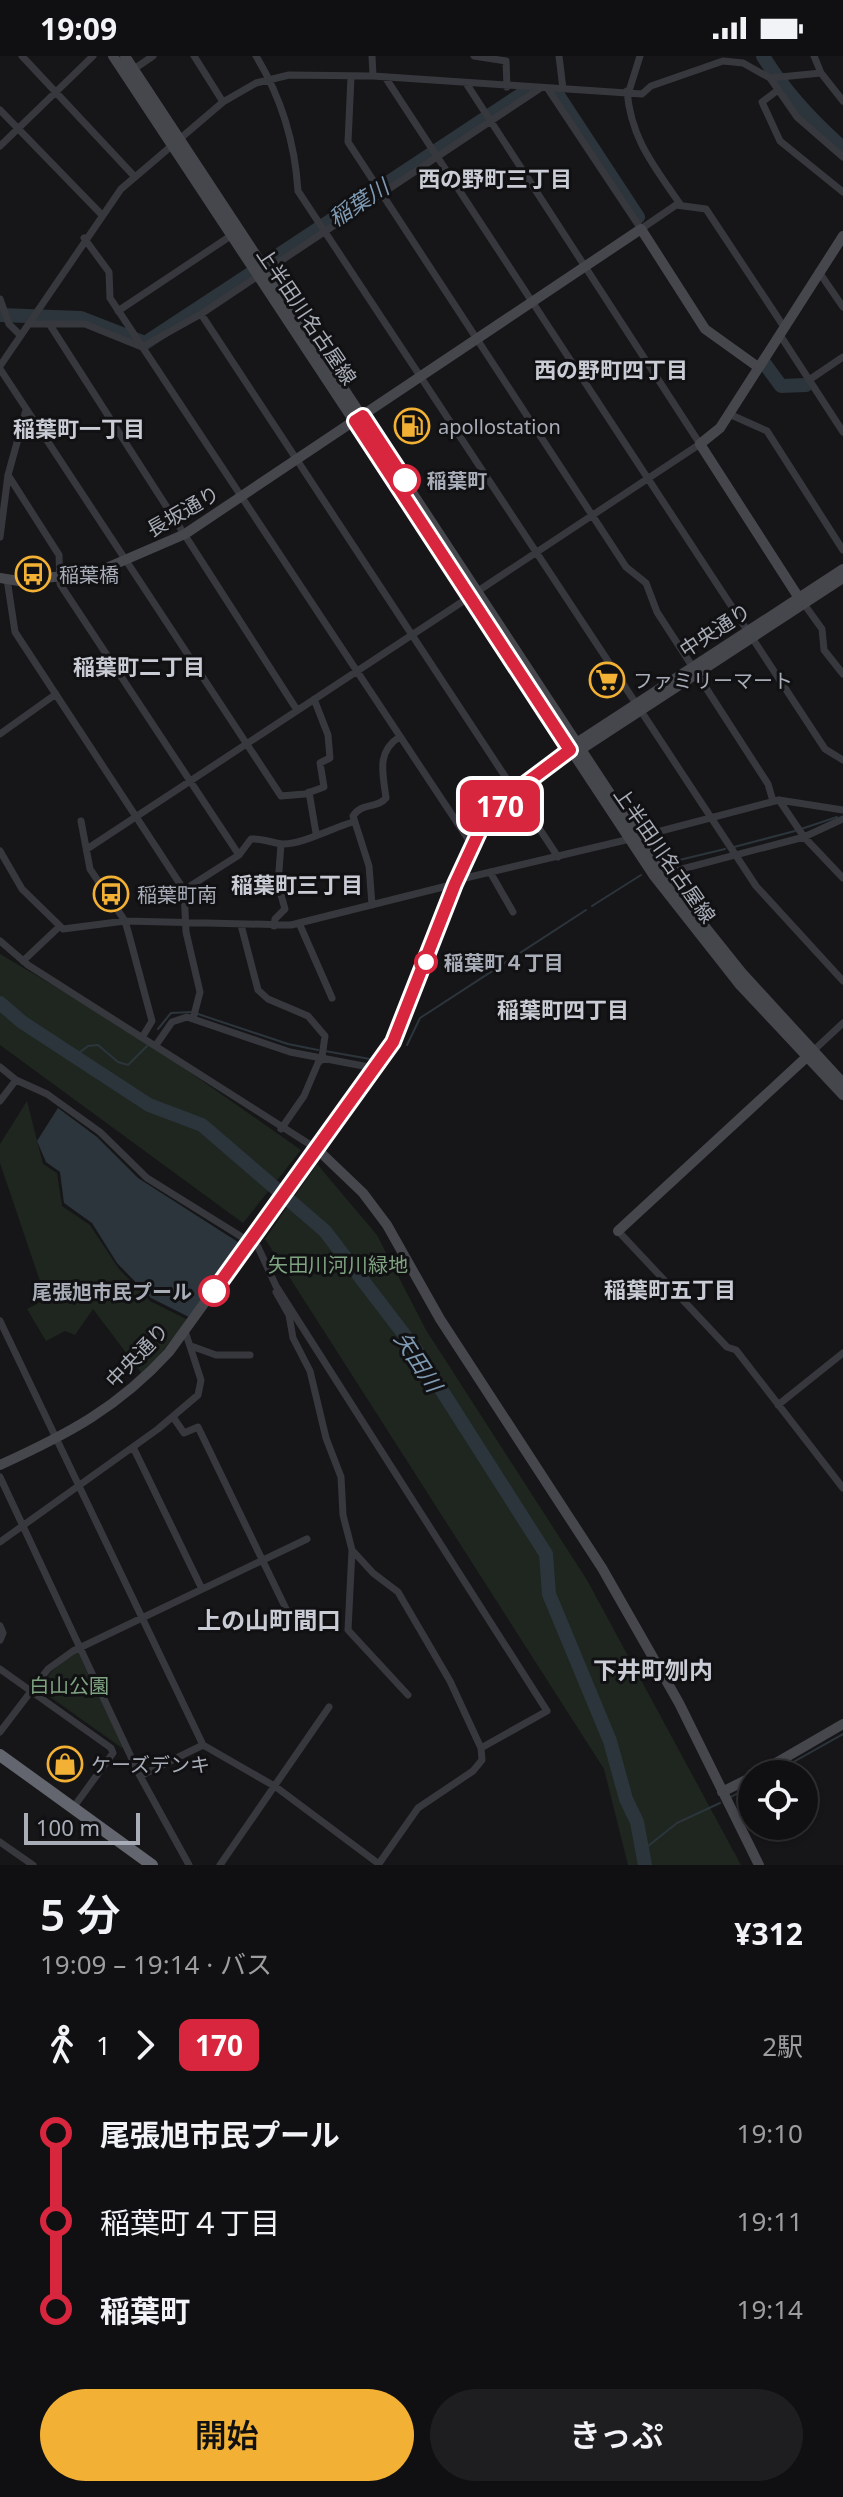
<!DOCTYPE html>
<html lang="ja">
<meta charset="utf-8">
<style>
:root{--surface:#101012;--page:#1e1e20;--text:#f1f3f6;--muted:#9c9d9f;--line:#303032;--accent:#f2b134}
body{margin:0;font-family:"Noto Sans","Noto Sans JP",sans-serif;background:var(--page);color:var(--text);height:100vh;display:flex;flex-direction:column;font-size:30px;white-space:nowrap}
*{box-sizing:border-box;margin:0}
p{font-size:26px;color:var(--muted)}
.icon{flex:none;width:44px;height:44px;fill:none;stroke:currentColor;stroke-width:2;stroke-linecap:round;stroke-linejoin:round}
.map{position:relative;height:1809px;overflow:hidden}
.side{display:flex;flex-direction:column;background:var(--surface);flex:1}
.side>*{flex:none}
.badge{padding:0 16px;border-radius:12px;font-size:28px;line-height:52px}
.buttons{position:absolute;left:738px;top:1704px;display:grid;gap:16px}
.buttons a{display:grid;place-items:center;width:80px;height:80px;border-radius:50%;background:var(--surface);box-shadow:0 2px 6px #0004,0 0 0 2px var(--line);font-size:40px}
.scale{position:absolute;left:24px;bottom:20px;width:116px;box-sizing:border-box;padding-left:8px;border:4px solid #a8adb8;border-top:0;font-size:22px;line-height:28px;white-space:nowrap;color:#a8adb8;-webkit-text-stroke:6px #111113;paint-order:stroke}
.map>.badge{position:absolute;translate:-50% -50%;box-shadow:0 0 0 4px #fff}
.legs{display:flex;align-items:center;gap:12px;height:88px;padding:0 40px;font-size:26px}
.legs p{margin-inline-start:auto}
.summary{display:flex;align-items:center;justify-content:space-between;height:136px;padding:0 40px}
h1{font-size:44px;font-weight:600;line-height:60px}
.button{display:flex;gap:16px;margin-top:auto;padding:16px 40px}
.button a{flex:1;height:92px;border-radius:48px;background:var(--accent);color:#111;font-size:32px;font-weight:600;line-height:92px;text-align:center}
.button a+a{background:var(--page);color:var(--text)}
ul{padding:0 40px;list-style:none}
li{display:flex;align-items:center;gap:28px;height:88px;font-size:30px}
li i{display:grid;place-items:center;width:12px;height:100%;margin:0 10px;background:currentColor}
li i::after{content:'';width:20px;height:20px;margin:-10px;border:6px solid;border-radius:50%;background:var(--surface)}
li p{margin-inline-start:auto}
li:first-child i{background:linear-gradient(#0000 50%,currentColor 0)}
li:last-child i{background:linear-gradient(currentColor 50%,#0000 0)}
.status{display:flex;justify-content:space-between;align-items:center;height:56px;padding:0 40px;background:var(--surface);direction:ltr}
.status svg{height:22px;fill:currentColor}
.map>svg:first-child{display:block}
</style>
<div class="status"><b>19:09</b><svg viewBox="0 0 49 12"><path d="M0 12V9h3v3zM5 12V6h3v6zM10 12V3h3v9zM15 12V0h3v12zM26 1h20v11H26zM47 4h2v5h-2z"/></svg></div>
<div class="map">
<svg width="843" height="1809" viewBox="0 0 843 1809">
<rect width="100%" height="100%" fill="#161618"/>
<path fill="#1e261f" d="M0 898 134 977 301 1094 243 1167 0 989Z
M27 1045 43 1108 57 1117 62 1150 90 1169 119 1213 150 1245 188 1264 143 1319 93 1253 75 1279 65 1275 46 1285 27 1253 46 1243 0 1107V1088Z
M317 1108 377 1179 426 1274 587 1524 741 1809H628L604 1713 265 1183Z
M77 1594 123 1690 122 1692 39 1633 51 1616Z"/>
<path fill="#2c353c" d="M58 1052 97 1081 138 1122 241 1188 189 1261 151 1242 117 1207 92 1167 64 1147 60 1116 46 1106 37 1085Z"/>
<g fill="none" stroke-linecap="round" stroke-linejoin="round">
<path stroke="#2c353c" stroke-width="2" d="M801 773 837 761
M734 791 795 775
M671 806 725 793
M592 850 641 819
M198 958 288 988 318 994
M158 973 171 957 192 956
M407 989 420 962 586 854
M325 995 370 1003
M75 1000 88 990 98 989 118 1006 128 1009 147 990
M772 1718 843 1678
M731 1741 752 1729
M643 1794 677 1767 720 1747"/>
<path stroke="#2c353c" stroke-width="14" d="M763 0C785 36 811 64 843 92
M556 36 638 161
M268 206 528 34
M0 259 81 262 145 287 250 218
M765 308 781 330 806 329
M0 947 22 966 149 1049 202 1069 325 1175 416 1294 546 1498 549 1538 610 1685 626 1743 637 1766 645 1809"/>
<path stroke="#37383d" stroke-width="7" d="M22 0 135 121
M194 0 223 46
M256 0C281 41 295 87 298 135L635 646
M372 0 373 20
M474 0 506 5 507 31
M559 0 563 33
M814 0 821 17 843 45
M134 13 153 0
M351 21 348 86 626 511 646 527 657 556 692 610
M385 21 825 693 843 704
M770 22 821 17
M466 27 700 388 478 535
M548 33 641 173 676 149 706 153 784 271
M778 34 762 46 780 85 843 136
M627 35C631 83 654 110 680 148
M629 35 640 0
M0 54 101 158
M0 90 93 0
M84 182 109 216 110 242 472 789
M819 216 843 251
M0 243 9 268 20 279
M118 255 232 179
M201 258 558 801
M29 268H85L142 291
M50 269 297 654
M780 279 843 376
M142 291 201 258 539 33
M0 310 121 133 223 46 256 27 289 19 373 20 642 38 651 30 723 5 743 7 770 22 797 61 843 101
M0 313 281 740 305 738 324 731 320 707 330 702 328 679 314 643
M809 324 843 301
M729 358 767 375 843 494
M8 419 59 499 60 528 239 799
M0 481 8 419 26 354
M7 523 15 576 184 834 186 876 200 936 193 963
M804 548 822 573 824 594 843 618
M697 618 768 728 773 745
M641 655 756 830 843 925
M0 678 56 638
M309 736 316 777
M779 744 804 781 843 822
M81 765 90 813 125 865 129 879 152 965 143 980
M638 781 779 744 843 754
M87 793 471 540
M0 795 22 833 63 873 125 865 291 869 455 828
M490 816 513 856
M663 818 804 781 843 763
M457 824 630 783
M184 834 239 799 251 783C262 782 272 787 283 788 303 788 332 772 353 766
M372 849 369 810 353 760C362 746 377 753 386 742 383 717 376 697 399 681
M299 867 332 942
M241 869 258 934 268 943 308 960 325 980 322 1001
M274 870 275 863 285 853 278 828 281 788
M0 885 28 909 317 1093
M23 905 60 870
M156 989 172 966 187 961 290 996 374 1012
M813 995 843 967
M0 1011 16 1024 47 1038 100 1076 147 1122 258 1191 276 1230 547 1655 481 1692
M0 1045 16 1024
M281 1073 304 1040 318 1007 323 1002
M618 1175 727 1291 736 1294 843 1432
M276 1236 289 1259 293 1282 310 1315 326 1382 341 1421 343 1459 352 1494 373 1517 398 1536 450 1625 481 1692 482 1704 473 1715 418 1752 378 1809
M0 1265 203 1689 276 1731 379 1808
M191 1290 216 1299H250
M778 1349 843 1297
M173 1361 184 1377 198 1371 288 1557
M133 1391 202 1533
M0 1421 140 1720 189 1809
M0 1486 158 1373 198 1339 201 1324 185 1275
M352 1494 348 1574 408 1639
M0 1570 3 1577 0 1584
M0 1613 111 1692 113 1697 73 1752
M0 1676 48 1613 73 1595 307 1483
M140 1720 203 1689
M0 1786 33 1809
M220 1809 329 1651"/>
<path stroke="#45474d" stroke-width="10" d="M113 0 654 820 739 928 843 1039
M125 0 663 818 743 918 843 1027
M0 522 19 525 97 516 185 478 641 173 705 273 758 311
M799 542 700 388 720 372 843 180
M580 694 843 522
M317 1093 363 1137 387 1169 440 1263 602 1512 679 1647 759 1809
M618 1175 811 997
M0 1409C68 1378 118 1352 169 1296L393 986 472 789 500 749 578 686 843 513
M757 1718 843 1668
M722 1736 752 1721"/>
<path stroke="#63666e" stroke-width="12" d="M0 1699 152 1809"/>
</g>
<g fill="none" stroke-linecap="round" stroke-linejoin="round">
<g stroke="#fff" stroke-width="18">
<path id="line-1" d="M214 1235 393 986 455 828 480 774 514 736 570 694 355 365 363 360 405 424"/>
</g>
<use href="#line-1" stroke="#d7263d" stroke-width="12"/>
</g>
<defs>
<g id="fuel-ring" transform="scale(1.8)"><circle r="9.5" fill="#111113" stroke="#f2b134" stroke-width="1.5"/><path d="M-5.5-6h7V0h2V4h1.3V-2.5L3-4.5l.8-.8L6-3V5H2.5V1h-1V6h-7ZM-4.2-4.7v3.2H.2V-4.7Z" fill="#f2b134"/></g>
<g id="bus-ring" transform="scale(1.8)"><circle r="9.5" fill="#111113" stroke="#f2b134" stroke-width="1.5"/><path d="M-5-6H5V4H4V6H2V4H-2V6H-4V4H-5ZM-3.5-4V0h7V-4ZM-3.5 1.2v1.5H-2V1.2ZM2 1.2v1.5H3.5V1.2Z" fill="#f2b134"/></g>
<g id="supermarket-ring" transform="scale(1.8)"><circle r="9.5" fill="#111113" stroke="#f2b134" stroke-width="1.5"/><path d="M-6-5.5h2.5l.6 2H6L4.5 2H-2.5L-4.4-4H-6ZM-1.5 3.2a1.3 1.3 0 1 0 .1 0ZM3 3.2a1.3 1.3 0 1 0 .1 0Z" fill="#f2b134"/></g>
<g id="shop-ring" transform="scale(1.8)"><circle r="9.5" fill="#111113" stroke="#f2b134" stroke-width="1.5"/><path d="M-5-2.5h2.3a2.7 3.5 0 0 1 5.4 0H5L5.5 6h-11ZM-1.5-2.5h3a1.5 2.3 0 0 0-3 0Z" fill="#f2b134"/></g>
</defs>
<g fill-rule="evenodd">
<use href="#fuel-ring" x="412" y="370"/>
<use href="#bus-ring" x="33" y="518"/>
<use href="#supermarket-ring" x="607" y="624"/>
<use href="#bus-ring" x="111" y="838"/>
<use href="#shop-ring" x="65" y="1708"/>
</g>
<g fill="#fff" stroke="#d7263d" stroke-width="4">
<circle cx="405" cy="424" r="14"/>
<circle cx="426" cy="906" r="10"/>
<circle cx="214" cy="1235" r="14"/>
</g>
<g text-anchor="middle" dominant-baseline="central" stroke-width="6" stroke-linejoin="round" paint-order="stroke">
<g font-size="20" fill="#a8adb8" stroke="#111113">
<text transform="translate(307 260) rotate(56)">上半田川名古屋線</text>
<text transform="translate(183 455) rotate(-30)">長坂通り</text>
<text transform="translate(715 574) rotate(-33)">中央通り</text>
<text transform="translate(665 799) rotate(55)">上半田川名古屋線</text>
<text transform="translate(137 1299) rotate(-46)">中央通り</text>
</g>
<g font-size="20" fill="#a8adb8" stroke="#111113" text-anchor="start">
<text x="438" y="370">apollostation</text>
<text x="59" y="518">稲葉橋</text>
<text x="633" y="624">ファミリーマート</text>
<text x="137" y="838">稲葉町南</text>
<text x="91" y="1708">ケーズデンキ</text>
</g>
<g font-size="20" font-weight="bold" fill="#a8adb8" stroke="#111113" text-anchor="start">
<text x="427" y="424">稲葉町</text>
<text x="444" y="906">稲葉町４丁目</text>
<text x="192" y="1235" text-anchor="end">尾張旭市民プール</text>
</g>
<g font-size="20" fill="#7fa381" stroke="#111113">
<text x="338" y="1208">矢田川河川緑地</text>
<text x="69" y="1629">白山公園</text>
</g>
<g font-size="22" font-weight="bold" fill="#c9ccd4" stroke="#111113">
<text x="495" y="122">西の野町三丁目</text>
<text x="611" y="313">西の野町四丁目</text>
<text x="79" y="372">稲葉町一丁目</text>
<text x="139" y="610">稲葉町二丁目</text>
<text x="297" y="828">稲葉町三丁目</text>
<text x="563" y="953">稲葉町四丁目</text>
<text x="670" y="1233">稲葉町五丁目</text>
</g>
<g font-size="22" font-style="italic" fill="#7f9bb3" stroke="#111113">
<text transform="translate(358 146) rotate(-33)">稲葉川</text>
<text transform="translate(419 1305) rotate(57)">矢田川</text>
</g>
<g font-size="24" font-weight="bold" fill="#c9ccd4" stroke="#111113">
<text x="269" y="1563">上の山町間口</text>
<text x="653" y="1613">下井町刎内</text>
</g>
</g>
</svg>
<div class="buttons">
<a><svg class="icon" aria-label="locate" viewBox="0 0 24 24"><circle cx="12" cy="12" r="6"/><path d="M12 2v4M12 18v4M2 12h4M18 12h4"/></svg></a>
</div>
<div class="scale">100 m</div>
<b class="badge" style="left:500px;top:750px;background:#d7263d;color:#fff">170</b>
</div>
<section class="side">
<div class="summary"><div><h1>5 分</h1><p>19:09 – 19:14 · バス</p></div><b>¥312</b></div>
<div class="legs"><svg class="icon" aria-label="walk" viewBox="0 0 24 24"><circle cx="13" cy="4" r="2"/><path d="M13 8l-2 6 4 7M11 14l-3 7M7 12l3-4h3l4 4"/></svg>1<svg class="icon" aria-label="forward" viewBox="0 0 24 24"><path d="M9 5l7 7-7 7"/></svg><b class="badge" style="background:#d7263d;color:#fff">170</b><p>2駅</p></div>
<ul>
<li><i style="color:#d7263d"></i><b>尾張旭市民プール</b><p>19:10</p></li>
<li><i style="color:#d7263d"></i><span>稲葉町４丁目</span><p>19:11</p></li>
<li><i style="color:#d7263d"></i><b>稲葉町</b><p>19:14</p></li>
</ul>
<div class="button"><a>開始</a><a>きっぷ</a></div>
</section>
